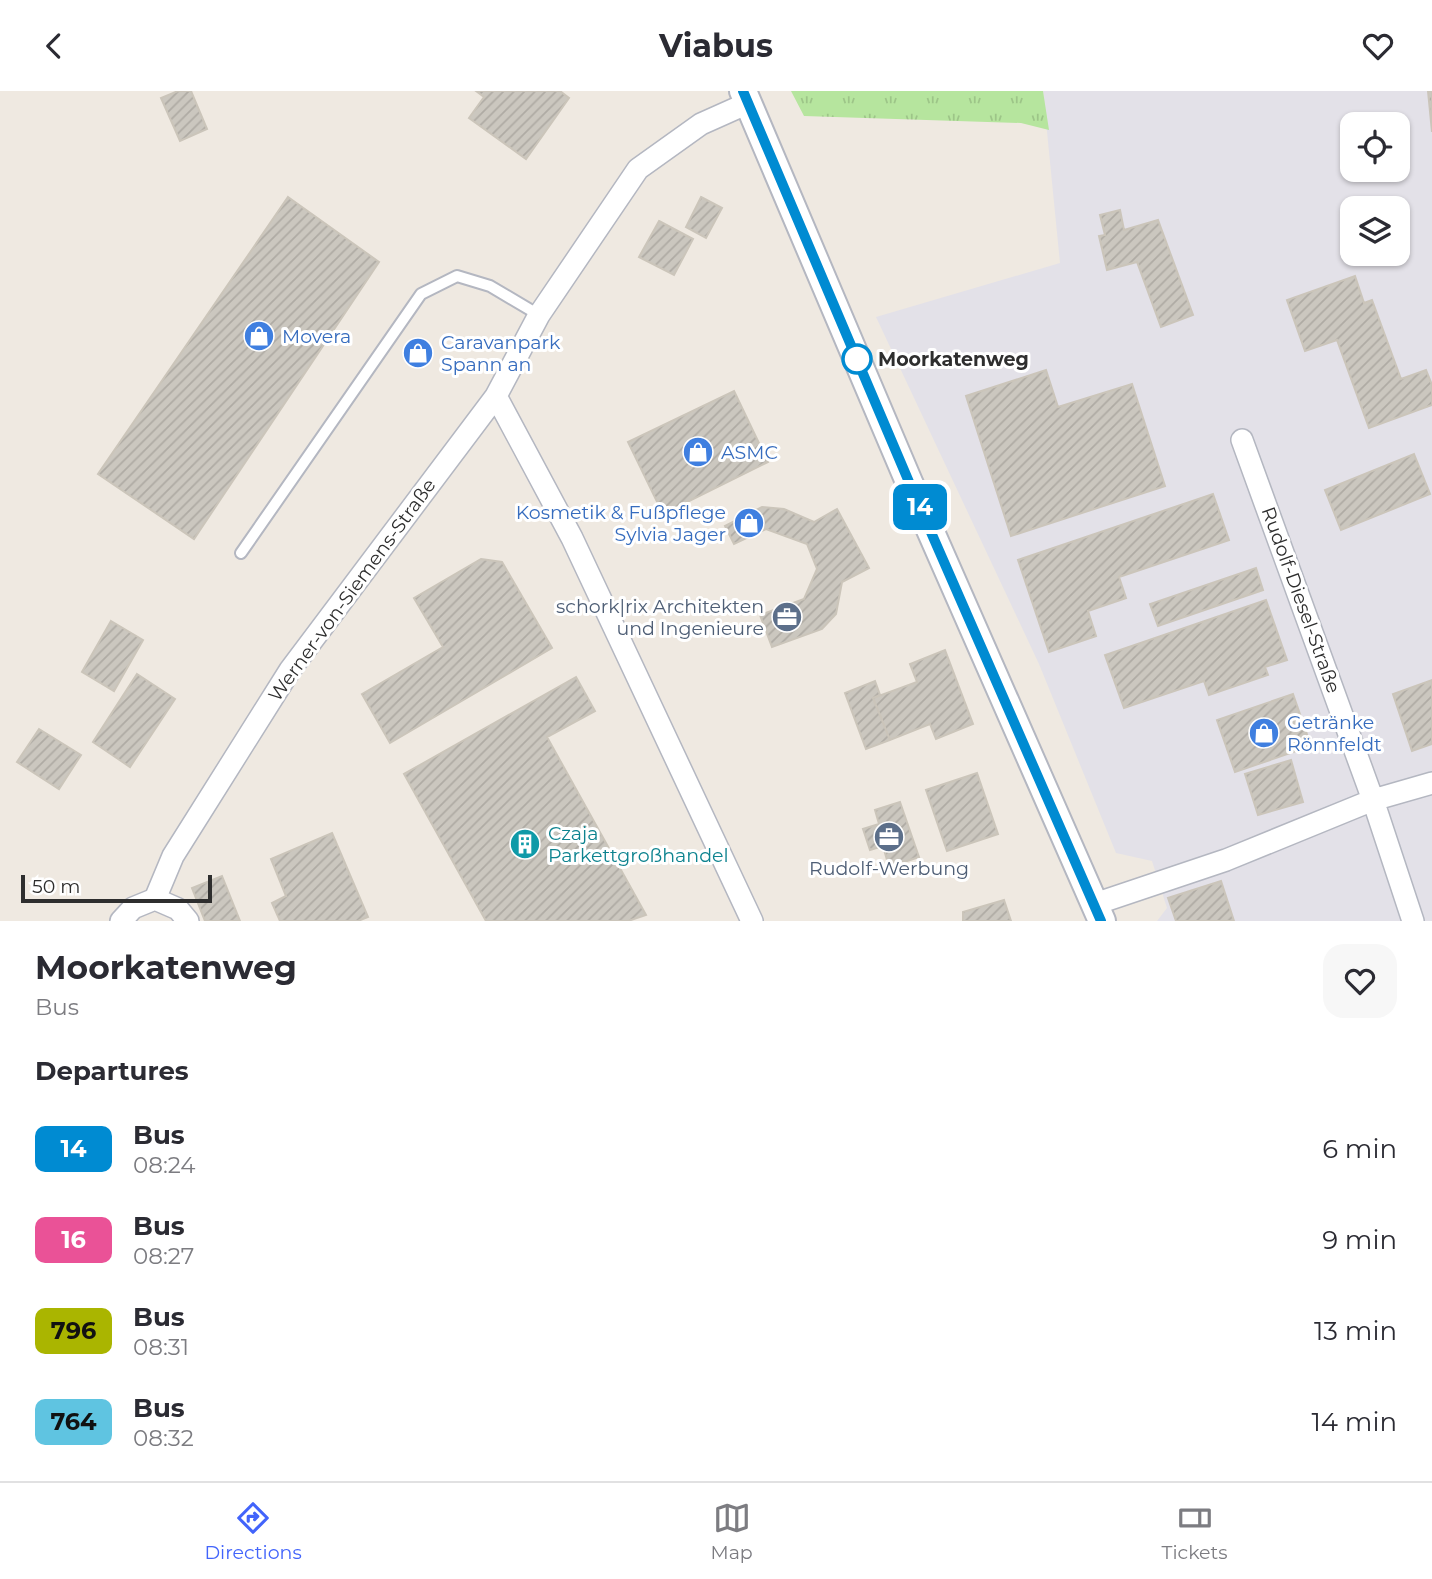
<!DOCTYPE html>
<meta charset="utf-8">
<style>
:root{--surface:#fff;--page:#f7f7f7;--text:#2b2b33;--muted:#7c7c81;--line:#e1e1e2;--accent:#4264fb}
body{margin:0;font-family:Montserrat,sans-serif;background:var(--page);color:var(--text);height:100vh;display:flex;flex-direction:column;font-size:26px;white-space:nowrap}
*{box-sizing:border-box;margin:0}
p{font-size:23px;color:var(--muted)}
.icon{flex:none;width:38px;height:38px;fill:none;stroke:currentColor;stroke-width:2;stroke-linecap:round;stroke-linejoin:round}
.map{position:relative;height:830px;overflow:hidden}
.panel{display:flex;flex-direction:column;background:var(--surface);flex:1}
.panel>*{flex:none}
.badge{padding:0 14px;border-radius:10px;font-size:24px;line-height:46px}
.controls{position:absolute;left:1340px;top:21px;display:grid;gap:14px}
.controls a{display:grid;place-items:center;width:70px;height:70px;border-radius:14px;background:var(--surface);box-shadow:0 2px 5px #0004;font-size:35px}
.scale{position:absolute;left:21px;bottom:18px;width:191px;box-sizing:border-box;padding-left:7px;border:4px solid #2e2e2e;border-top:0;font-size:19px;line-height:24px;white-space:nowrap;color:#2e2e2e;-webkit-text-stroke:5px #fff;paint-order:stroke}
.map>.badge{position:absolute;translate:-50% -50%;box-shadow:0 0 0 4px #fff}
h2{padding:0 35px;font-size:26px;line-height:63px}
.round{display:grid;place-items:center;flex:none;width:74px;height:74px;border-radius:21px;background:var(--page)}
.overview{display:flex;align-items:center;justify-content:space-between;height:119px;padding:0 35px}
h1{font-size:33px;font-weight:700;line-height:52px}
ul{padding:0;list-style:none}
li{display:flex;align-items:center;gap:21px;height:91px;padding:0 35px}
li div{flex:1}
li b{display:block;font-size:26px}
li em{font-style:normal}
li .badge{min-width:77px;font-weight:700;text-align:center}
header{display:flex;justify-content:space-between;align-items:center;height:91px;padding:0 35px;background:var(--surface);font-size:32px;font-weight:700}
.tab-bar{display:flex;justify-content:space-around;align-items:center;height:98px;border-top:2px solid var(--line);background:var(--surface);font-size:19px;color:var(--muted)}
.tab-bar a{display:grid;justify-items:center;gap:4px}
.tab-bar .current{color:var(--accent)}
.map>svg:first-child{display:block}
</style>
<header><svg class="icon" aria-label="back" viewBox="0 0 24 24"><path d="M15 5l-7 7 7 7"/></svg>Viabus<svg class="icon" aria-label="heart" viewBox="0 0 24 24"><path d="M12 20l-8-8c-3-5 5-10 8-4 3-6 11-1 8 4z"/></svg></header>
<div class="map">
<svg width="1432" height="830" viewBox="0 0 1432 830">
<defs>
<pattern id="grass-tufts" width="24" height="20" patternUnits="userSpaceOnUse" patternTransform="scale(1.75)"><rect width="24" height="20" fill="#b6e59e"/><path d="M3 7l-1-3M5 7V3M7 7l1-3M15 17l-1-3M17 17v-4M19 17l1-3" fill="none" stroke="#9dc588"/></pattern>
<pattern id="building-hatch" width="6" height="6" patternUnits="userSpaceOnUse" patternTransform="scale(1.75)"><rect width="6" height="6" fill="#cbc7bf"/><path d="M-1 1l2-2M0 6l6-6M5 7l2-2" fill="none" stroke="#afaba4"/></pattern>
</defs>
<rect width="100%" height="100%" fill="#efe9e1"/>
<path fill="#e3e1e8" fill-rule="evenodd" d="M1043 0H1432V830H1157L1167 817 1152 770 1116 762 1039 573 876 226 1060 172ZM1353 33H1398V79H1353ZM1353 117H1398V163H1353Z"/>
<path fill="url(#grass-tufts)" d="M791 0H1043L1049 39 1021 32 804 25Z"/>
<path fill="url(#building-hatch)" stroke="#cbc5ba" stroke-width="2" d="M178 0H191L207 38 180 50 161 7Z
M476 0H560L569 7 526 68 469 27 484 6Z
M1428 0H1432V41Z
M288 106 379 171 194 448 98 383Z
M701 106 722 117 706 147 686 136Z
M1120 119 1124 139 1158 129 1193 224 1161 236 1137 171 1107 179 1099 145 1105 144 1100 124Z
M659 130 693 148 674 184 639 166Z
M1355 185 1364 212 1372 209 1401 288 1426 279 1432 294V314L1369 337 1337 249 1305 260 1287 209Z
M1046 279 1058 316 1132 293 1165 395 1011 445 966 305Z
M734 300 768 371 663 423 628 351Z
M1414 363 1430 403 1341 439 1325 399Z
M1213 403 1229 449 1119 486 1126 507 1088 520 1096 545 1049 561 1018 469Z
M762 416 784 418 814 431 837 418 869 477 842 491 836 523 822 538 772 556 760 524 804 508 817 478 807 453 766 438 734 453 725 435Z
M481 468 502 471 552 557 390 652 362 603 443 556 414 507Z
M1256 477 1263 499 1158 535 1150 513Z
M1266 509 1287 569 1265 576 1268 584 1209 604 1204 590 1124 617 1105 564Z
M111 530 143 549 114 600 82 581Z
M945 559 973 633 936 648 930 633 890 649 873 607 917 591 910 573Z
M137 583 175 608 130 676 93 651Z
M576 586 595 620 547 646 646 824 628 830H486L404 683Z
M1432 589V653L1412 660 1393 603Z
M875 590 880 604 873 607 890 649 866 658 845 602Z
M1293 603 1311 655 1235 681 1217 629Z
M39 638 81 664 59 698 17 671Z
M1291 669 1303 711 1258 724 1245 683Z
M977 682 998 743 947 760 926 699Z
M900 711 919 766 889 776 883 755 870 759 863 738 879 733 875 719Z
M332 742 368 826 358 830H280L272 812 286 805 271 768Z
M222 785 240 830H205L192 797Z
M1221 790 1234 830H1176L1168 807Z
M1004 809 1011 830H963V821Z"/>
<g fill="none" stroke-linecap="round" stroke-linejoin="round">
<g stroke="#b4b7c1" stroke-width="14">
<path id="service" d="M241 462 421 203 457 185 490 195 539 224"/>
</g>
<g stroke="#b4b7c1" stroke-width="24">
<path id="minor" d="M748 12 701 33 638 78 539 224 496 305 572 447 752 830
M1242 349 1373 709 1413 830
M155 808 173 765 290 579 496 305
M1095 813 1226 769 1373 709 1432 692
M121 830 133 817 155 808 178 818 188 830"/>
</g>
<g stroke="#b4b7c1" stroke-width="30">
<path id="tertiary" d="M743 0 909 391 1102 830"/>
</g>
<use href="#service" stroke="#fff" stroke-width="10"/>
<use href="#minor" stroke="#fff" stroke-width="21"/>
<use href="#tertiary" stroke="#fff" stroke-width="26"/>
</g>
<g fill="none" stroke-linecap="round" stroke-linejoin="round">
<g stroke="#fff" stroke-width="16">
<path id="line" d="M743 0 909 391 1101 830"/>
</g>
<use href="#line" stroke="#008bd2" stroke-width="10"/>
</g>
<defs>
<g id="shop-disc" transform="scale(1.575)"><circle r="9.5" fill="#3f7fe0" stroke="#fff"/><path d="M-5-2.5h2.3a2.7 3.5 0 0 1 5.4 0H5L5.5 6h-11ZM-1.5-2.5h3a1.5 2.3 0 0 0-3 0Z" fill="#fff"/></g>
<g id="office-disc" transform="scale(1.575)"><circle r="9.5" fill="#5c6f8a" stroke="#fff"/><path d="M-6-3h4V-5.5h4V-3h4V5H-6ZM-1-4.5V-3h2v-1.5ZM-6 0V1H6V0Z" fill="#fff"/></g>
<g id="building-disc" transform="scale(1.575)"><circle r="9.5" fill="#0f9aa8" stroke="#fff"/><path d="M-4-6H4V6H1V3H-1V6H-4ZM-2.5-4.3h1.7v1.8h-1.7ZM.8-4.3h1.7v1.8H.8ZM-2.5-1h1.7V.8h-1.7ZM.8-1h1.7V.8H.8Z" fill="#fff"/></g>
</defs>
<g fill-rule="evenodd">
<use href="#shop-disc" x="259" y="245"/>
<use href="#shop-disc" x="418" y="262"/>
<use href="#shop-disc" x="698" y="361"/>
<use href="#shop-disc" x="749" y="432"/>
<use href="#office-disc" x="787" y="526"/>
<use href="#shop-disc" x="1264" y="642"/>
<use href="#office-disc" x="889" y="746"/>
<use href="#building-disc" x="525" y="753"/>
</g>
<circle fill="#fff" stroke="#008bd2" stroke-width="3.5" cx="857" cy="268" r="14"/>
<g text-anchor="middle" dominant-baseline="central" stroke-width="6" stroke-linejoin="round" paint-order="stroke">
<g font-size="19" fill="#366cbe" stroke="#fff" text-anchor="start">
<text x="282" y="245">Movera</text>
<text x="441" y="251">Caravanpark<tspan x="441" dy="22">Spann an</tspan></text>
<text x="721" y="361">ASMC</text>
<text x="726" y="421" text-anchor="end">Kosmetik &amp; Fußpflege<tspan x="726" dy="22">Sylvia Jager</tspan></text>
<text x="1287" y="631">Getränke<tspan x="1287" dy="22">Rönnfeldt</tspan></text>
</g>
<g font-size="19" font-weight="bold" fill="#2e2e2e" stroke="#fff" text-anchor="start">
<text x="878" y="268">Moorkatenweg</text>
</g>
<g font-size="19" fill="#2e2e2e" stroke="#fff">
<text transform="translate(352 499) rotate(-54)">Werner-von-Siemens-Straße</text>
<text transform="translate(1301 509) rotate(70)">Rudolf-Diesel-Straße</text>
</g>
<g font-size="19" fill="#4e5e75" stroke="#fff" text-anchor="end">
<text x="764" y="515">schork|rix Architekten<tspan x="764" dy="22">und Ingenieure</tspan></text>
<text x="889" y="777" text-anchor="middle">Rudolf-Werbung</text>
</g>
<g font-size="19" fill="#0d838f" stroke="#fff" text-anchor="start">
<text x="548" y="742">Czaja<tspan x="548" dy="22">Parkettgroßhandel</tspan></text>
</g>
</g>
</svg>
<div class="controls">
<a><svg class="icon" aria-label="locate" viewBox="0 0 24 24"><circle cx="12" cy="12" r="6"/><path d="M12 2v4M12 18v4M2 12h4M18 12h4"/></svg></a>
<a><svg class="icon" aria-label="layers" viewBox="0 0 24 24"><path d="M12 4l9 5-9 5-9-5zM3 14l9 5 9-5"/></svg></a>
</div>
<div class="scale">50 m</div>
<b class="badge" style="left:920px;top:416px;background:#008bd2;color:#fff">14</b>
</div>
<section class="panel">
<div class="overview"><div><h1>Moorkatenweg</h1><p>Bus</p></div><a class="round"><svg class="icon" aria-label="heart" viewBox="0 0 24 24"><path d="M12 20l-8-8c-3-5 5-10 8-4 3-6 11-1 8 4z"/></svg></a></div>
<h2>Departures</h2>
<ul>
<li><span class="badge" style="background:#008bd2;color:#fff">14</span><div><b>Bus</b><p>08:24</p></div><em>6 min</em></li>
<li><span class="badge" style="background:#ea5297;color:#fff">16</span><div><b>Bus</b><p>08:27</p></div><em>9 min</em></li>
<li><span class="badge" style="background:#aab500;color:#111">796</span><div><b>Bus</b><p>08:31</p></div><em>13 min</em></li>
<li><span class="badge" style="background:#5fc4e1;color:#111">764</span><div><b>Bus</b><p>08:32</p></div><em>14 min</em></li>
</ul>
</section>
<nav class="tab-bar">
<a class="current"><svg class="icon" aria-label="directions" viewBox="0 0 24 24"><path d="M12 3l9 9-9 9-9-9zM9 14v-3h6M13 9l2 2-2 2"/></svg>Directions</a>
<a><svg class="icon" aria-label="map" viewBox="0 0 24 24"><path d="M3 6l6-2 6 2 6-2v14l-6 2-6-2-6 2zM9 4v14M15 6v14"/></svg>Map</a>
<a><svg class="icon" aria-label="tickets" viewBox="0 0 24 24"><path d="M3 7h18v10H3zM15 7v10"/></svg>Tickets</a>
</nav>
